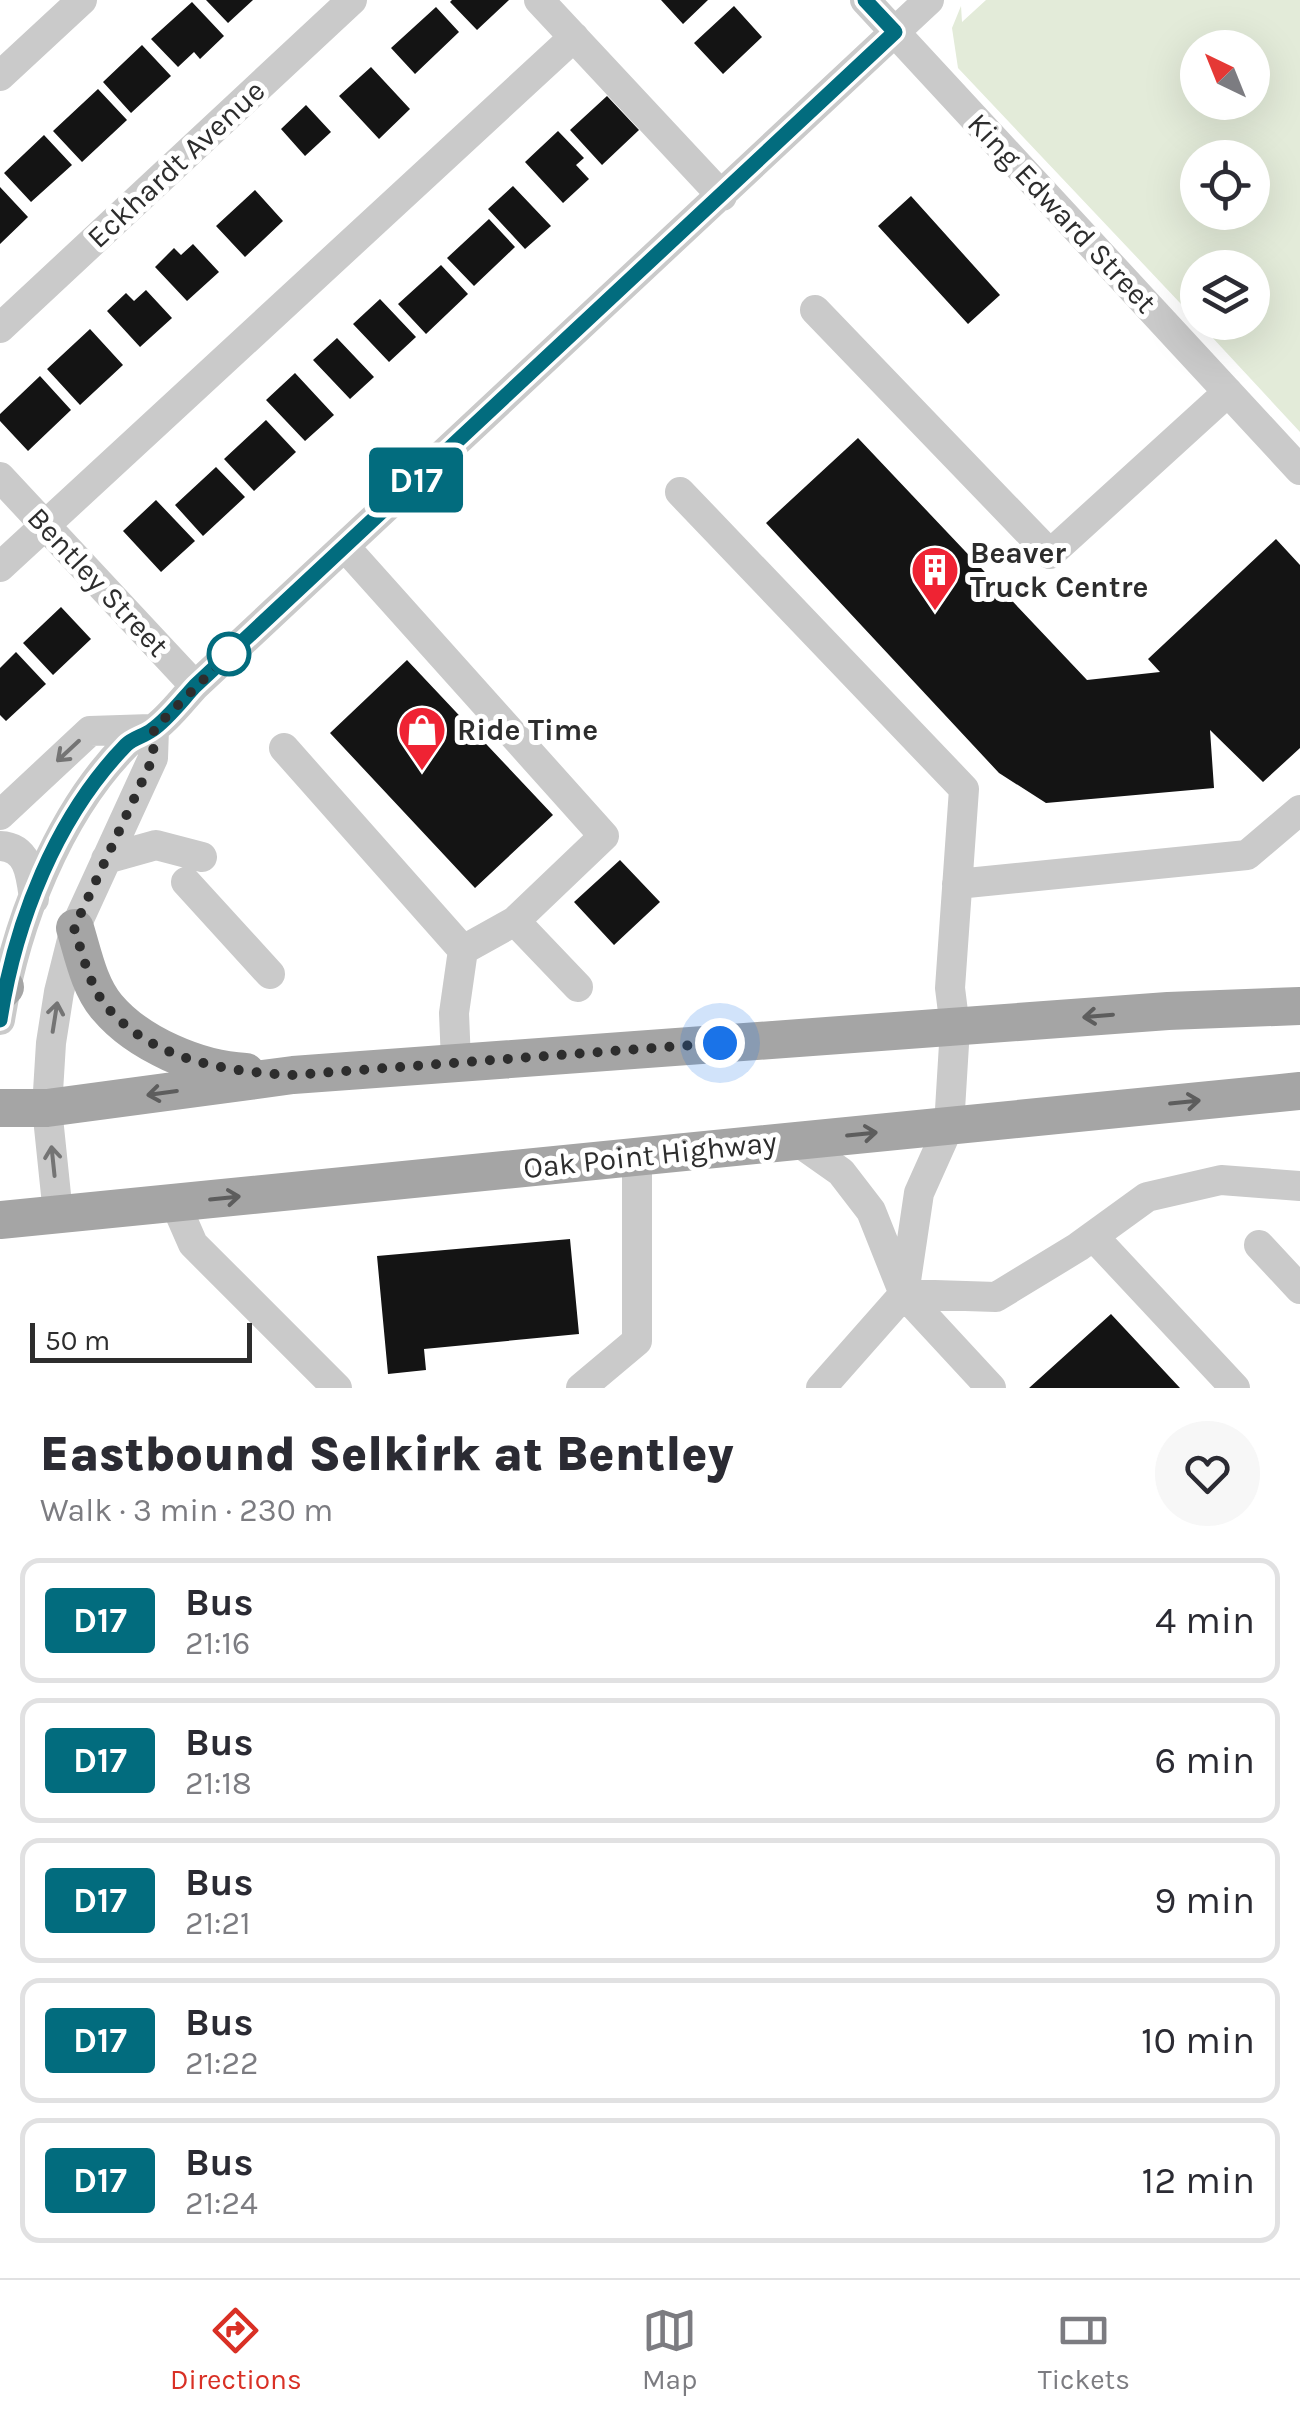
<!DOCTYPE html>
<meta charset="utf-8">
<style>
:root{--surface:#fff;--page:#f7f7f7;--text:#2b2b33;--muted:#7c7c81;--line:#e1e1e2;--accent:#d93025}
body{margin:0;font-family:Karla,sans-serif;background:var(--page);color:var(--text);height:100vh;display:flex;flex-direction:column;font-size:38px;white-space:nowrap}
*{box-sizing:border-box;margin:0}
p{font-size:32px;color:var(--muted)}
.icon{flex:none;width:55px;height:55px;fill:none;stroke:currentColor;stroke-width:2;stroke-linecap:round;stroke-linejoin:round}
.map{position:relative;height:1388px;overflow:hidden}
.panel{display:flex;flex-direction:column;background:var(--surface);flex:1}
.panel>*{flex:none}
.badge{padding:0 20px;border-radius:8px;font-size:35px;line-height:65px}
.needle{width:65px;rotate:317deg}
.fabs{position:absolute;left:1180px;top:30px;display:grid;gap:20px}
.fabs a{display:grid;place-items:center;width:90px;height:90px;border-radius:50%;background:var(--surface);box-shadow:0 10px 40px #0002;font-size:50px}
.scale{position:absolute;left:30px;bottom:25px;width:222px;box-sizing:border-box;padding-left:10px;border:5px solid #2d2d2d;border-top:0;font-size:28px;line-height:35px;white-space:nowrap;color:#2d2d2d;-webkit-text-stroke:8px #fff;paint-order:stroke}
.you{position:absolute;width:50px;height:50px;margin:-25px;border:8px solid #fff;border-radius:50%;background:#1a73e8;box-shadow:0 0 0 15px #1a73e833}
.map>.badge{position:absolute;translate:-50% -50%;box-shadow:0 0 0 5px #fff}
.round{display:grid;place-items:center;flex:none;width:105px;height:105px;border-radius:52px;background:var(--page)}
.headline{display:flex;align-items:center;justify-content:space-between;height:170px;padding:0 40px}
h1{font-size:48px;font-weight:800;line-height:75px}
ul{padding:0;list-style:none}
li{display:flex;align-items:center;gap:30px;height:125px;margin:0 20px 15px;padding:0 20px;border:5px solid var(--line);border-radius:20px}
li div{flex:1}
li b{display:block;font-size:38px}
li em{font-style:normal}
li .badge{min-width:110px;font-weight:700;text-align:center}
.dock{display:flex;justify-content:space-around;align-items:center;height:140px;border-top:2px solid var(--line);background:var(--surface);font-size:28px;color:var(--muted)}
.dock a{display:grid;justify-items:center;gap:5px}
.dock .current{color:var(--accent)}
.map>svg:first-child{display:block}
</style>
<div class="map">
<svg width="1300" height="1388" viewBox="0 0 1300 1388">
<rect width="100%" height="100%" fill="#fff"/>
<path fill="#e3ebd9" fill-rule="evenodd" d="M986 0H1300V432L1198 322H1252V268H1198V322L958 68 952 28 961 6 962 22ZM1198 48H1252V102H1198ZM1198 158H1252V212H1198Z"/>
<path fill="#141414" d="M206 0H253L228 23Z
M452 0H509L477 30 450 2Z
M661 0H708L683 24Z
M192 2 224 36 200 59 194 52 178 67 151 39Z
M734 6 762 37 723 74 694 43Z
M436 7 459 32 415 74 391 48Z
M142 45 171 76 131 113 103 82Z
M371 67 410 109 379 139 339 96Z
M98 89 127 120 82 162 53 131Z
M607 96 639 130 602 165 570 130Z
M306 105 331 132 305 156 281 129Z
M558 131 584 158 576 165 589 179 563 203 525 162Z
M44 135 72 165 31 202 4 173Z
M513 186 551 226 525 249 488 209Z
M0 187 28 217 0 244Z
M255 190 283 221 245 257 216 226Z
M911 196 1000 295 968 324 878 226Z
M489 219 515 247 474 286 447 258Z
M193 244 219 272 187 301 155 267 174 248 181 255Z
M441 265 468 294 426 334 398 304Z
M146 290 172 318 140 347 107 311 126 293 134 301Z
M380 299 416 337 389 362 353 324Z
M90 329 123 365 80 405 47 369Z
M337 338 374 377 350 399 313 360Z
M295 373 334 415 305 441 266 400Z
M40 376 71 410 28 451 0 421V414Z
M266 420 296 452 254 491 224 459Z
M858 438 1087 680 1160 672 1148 659 1276 539 1300 565V748L1263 782 1210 730 1214 788 1046 803 999 773 766 523Z
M216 467 245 497 203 536 175 505Z
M156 500 195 541 161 572 123 531Z
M61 607 91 639 53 675 23 643Z
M16 652 46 684 6 721 0 715V668Z
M407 660 553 815 475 888 330 733Z
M620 860 660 902 614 945 574 902Z
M570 1239 579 1334 424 1349 426 1370 388 1374 377 1256Z
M1111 1314 1180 1388H1029Z"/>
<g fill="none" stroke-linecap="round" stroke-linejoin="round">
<path stroke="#cacaca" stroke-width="30" d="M539 0 722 196
M865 0 1300 470
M0 76 82 0
M815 310 1050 554 1228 392
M0 328 352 0
M0 477 195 686
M680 492 964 789 950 988 955 1028 949 1126 919 1193 904 1294 821 1388
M345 547 604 836 515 921 463 950
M0 567 574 37
M284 748 463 950 454 1013 456 1062
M0 815 90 731 151 729
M0 846C29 847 31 876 34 899
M106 859 156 845 202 857
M186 882 270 974
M957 884 1247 855 1300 810
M515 921 578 987
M0 1020C15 925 58 814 126 745 133 737 144 736 152 730 168 719 182 700 195 686L929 0
M797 1141 841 1172 871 1211 904 1294 991 1388
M175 1203 193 1244 337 1388
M58 1214 47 1108 51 1043 59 992 75 928 153 758 154 729
M1093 1236 1235 1388
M1259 1245 1300 1289
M904 1294 996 1297 1078 1247 1147 1197 1221 1180 1300 1186
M581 1388 637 1341V1157"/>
<path stroke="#a5a5a5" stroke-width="38" d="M75 928C83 954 89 986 107 1007 138 1044 199 1070 246 1072
M0 992 5 987
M0 1108H47L293 1075 1168 1011 1300 1006
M0 1220 1300 1091"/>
</g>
<defs><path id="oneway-shaft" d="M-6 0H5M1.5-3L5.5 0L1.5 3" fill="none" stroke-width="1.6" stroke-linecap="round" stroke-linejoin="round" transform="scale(2.5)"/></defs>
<g stroke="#747474">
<use href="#oneway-shaft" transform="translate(68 751) rotate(137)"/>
<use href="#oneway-shaft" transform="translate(55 1017) rotate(-81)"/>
<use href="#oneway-shaft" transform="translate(53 1161) rotate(-96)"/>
</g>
<g stroke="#5d5d5d">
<use href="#oneway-shaft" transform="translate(1098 1016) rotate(175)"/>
<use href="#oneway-shaft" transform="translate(162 1093) rotate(172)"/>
<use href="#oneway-shaft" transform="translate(1185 1102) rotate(-6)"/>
<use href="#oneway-shaft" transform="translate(862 1134) rotate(-6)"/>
<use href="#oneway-shaft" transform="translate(225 1198) rotate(-6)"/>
</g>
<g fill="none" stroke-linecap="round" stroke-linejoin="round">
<g stroke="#fff" stroke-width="22">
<path id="line" d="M0 1020C15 922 56 817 126 745 133 738 144 736 152 730 168 719 182 700 195 686L895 32 865 0"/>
</g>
<use href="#line" stroke="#026c7e" stroke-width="15"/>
<path stroke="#2d2d2d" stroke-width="10" stroke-dasharray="0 18" d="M229 654 154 729 153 758 74 928C83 954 89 986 107 1007 153 1061 228 1072 293 1075L720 1043"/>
</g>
<defs>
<g id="building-pin" transform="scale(2.5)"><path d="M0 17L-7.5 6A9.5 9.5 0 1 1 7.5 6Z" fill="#ef2333" stroke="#fff"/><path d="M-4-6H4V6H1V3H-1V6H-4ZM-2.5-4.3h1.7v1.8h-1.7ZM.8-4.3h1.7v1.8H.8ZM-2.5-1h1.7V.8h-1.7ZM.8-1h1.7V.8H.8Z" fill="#fff"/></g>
<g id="shop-pin" transform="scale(2.5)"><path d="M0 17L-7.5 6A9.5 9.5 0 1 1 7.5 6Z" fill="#ef2333" stroke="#fff"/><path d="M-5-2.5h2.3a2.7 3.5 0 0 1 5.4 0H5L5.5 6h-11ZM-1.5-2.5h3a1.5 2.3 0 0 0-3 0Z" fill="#fff"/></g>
</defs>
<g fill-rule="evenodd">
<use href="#building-pin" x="935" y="570"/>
<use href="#shop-pin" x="422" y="730"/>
</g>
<circle fill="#fff" stroke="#026c7e" stroke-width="5" cx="229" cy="654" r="20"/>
<g text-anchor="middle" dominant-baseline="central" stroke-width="10" stroke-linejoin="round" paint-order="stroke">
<g font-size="30" fill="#2d2d2d" stroke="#fff">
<text transform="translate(176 164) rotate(-43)">Eckhardt Avenue</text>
<text transform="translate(1062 213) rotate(47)">King Edward Street</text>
<text transform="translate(98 582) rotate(47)">Bentley Street</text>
<text transform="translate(650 1155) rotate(-6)">Oak Point Highway</text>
</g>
<g font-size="30" font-weight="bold" fill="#2d2d2d" stroke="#fff" text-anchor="start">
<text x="970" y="553">Beaver<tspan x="970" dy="34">Truck Centre</tspan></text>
<text x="457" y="730">Ride Time</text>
</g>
</g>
</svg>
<div class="fabs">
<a><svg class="needle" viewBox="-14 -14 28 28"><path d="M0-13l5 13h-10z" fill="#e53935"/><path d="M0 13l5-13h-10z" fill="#7c7c81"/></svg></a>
<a><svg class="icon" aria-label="locate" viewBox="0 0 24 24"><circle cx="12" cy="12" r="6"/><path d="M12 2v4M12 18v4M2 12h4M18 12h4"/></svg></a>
<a><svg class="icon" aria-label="layers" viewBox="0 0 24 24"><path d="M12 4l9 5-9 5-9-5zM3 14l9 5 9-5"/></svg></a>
</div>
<div class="scale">50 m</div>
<div class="you" style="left:720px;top:1043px"></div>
<b class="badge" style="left:416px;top:480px;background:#026c7e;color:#fff">D17</b>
</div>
<section class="panel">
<div class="headline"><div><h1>Eastbound Selkirk at Bentley</h1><p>Walk · 3 min · 230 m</p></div><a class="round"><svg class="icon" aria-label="heart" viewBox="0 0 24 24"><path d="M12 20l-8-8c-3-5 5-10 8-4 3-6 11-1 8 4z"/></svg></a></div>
<ul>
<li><span class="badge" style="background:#026c7e;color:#fff">D17</span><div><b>Bus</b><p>21:16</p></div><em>4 min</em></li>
<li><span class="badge" style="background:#026c7e;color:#fff">D17</span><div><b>Bus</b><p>21:18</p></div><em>6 min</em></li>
<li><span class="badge" style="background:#026c7e;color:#fff">D17</span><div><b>Bus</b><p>21:21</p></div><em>9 min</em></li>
<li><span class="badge" style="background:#026c7e;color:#fff">D17</span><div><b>Bus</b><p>21:22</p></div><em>10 min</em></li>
<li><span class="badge" style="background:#026c7e;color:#fff">D17</span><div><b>Bus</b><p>21:24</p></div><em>12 min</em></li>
</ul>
</section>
<nav class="dock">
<a class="current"><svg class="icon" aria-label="directions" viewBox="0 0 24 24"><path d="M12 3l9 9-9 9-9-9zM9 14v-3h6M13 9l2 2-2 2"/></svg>Directions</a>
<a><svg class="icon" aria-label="map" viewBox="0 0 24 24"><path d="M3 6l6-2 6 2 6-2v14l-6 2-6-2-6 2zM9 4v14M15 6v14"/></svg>Map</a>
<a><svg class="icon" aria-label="tickets" viewBox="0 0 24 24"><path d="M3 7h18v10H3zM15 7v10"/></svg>Tickets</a>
</nav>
